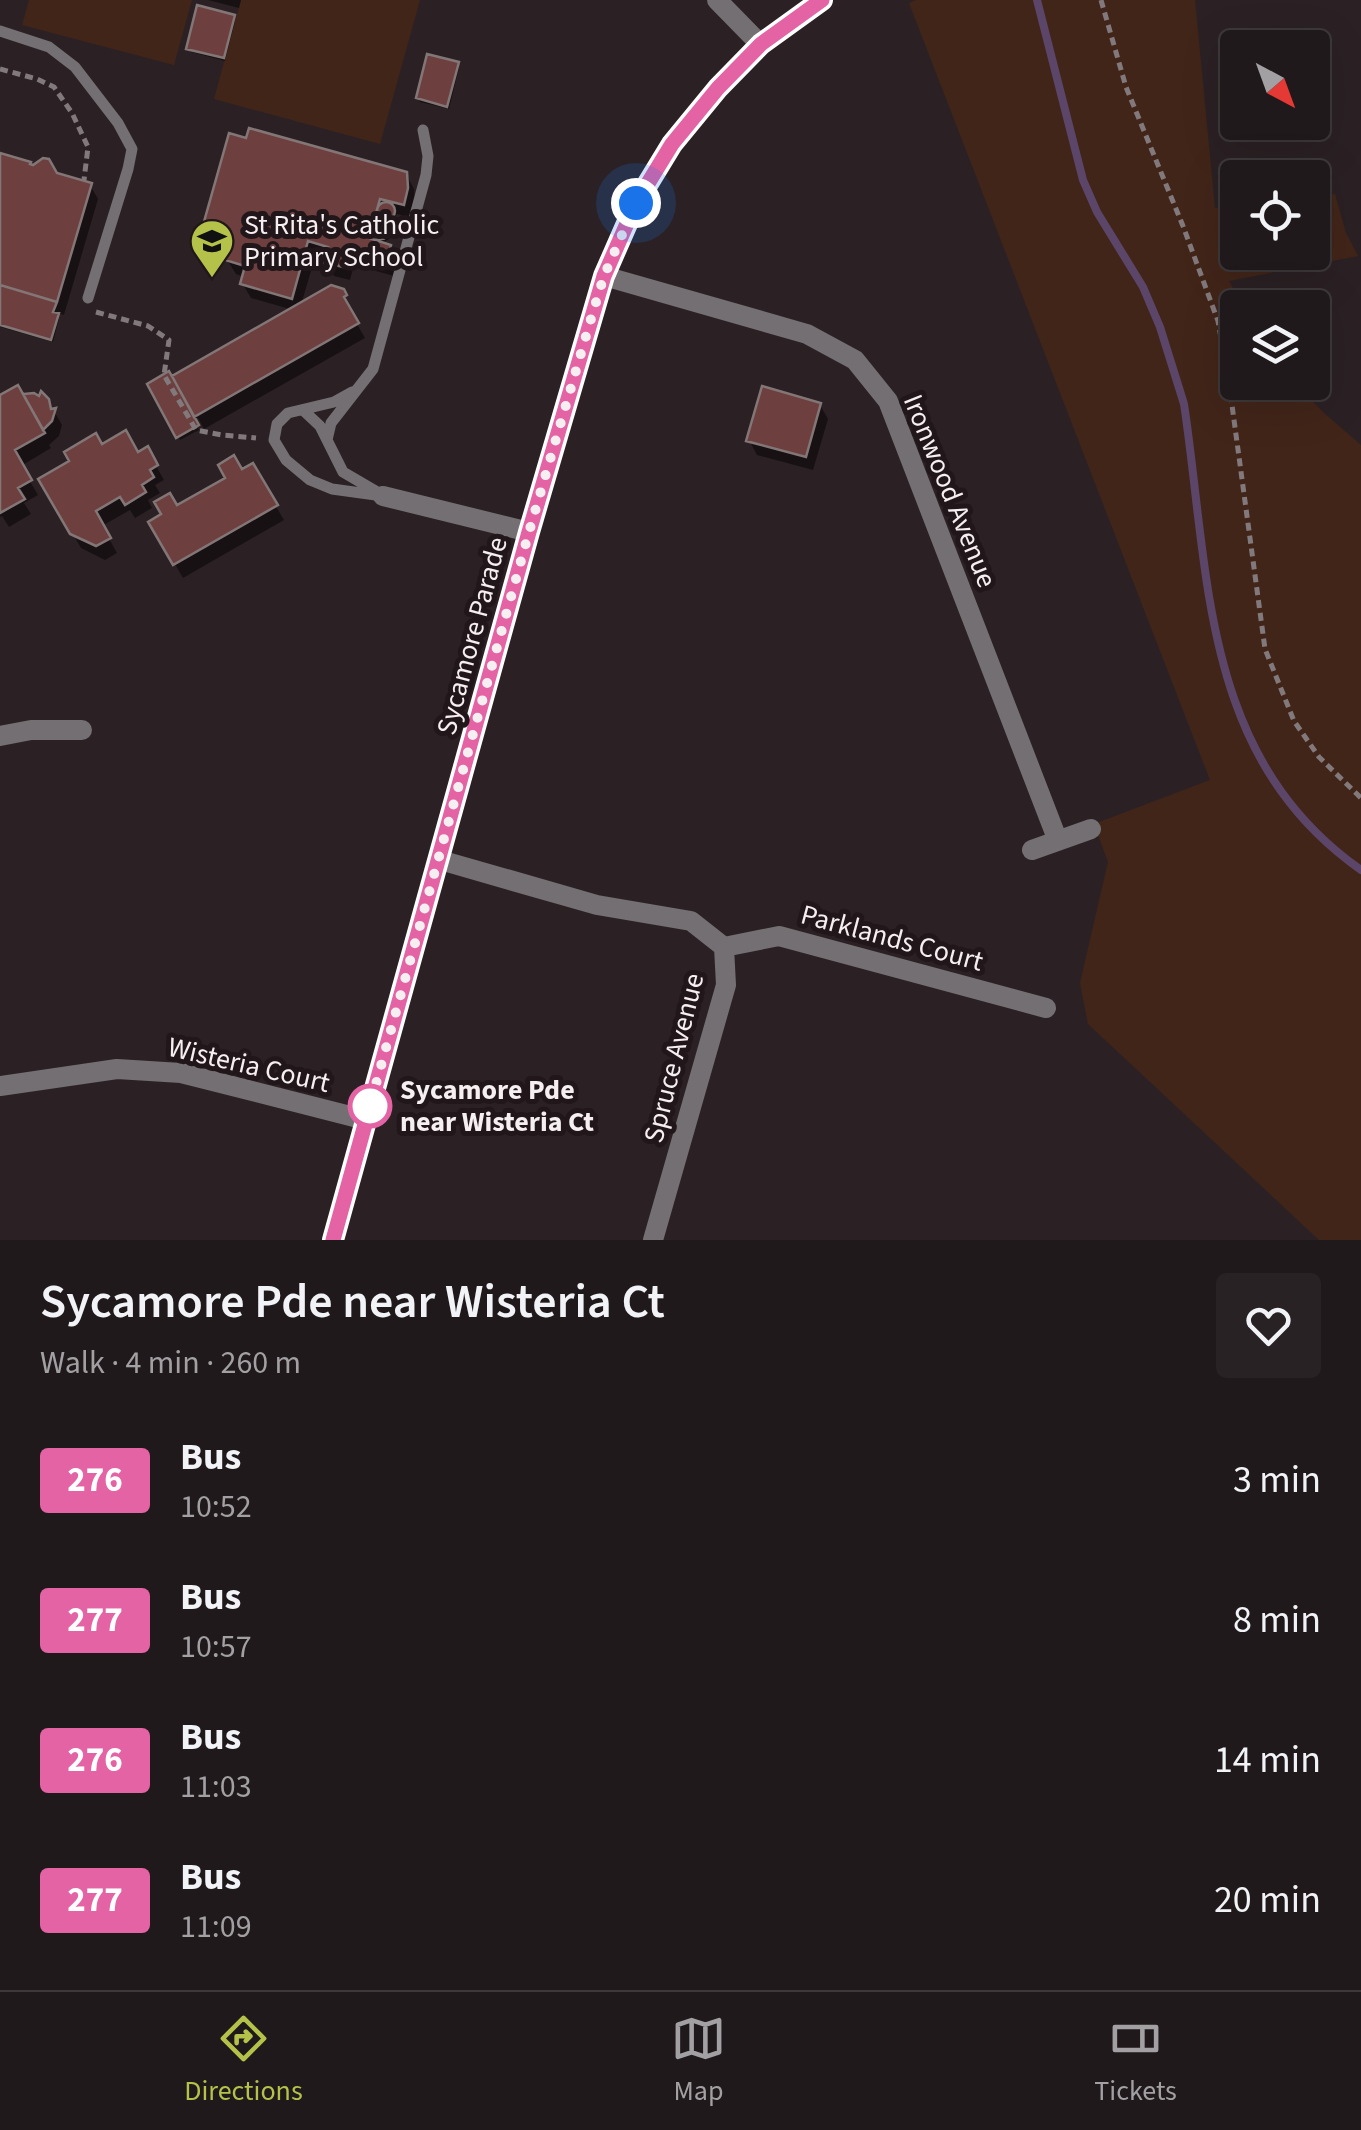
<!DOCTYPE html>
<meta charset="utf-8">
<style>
:root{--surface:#20191b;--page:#282224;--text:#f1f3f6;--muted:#a2a0a3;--line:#3d383a;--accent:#b4c24a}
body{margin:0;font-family:"Source Sans 3",sans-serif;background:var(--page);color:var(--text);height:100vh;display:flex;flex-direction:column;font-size:38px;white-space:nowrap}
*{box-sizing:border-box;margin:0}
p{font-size:32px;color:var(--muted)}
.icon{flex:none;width:55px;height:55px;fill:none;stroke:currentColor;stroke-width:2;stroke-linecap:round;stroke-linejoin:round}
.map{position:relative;height:1240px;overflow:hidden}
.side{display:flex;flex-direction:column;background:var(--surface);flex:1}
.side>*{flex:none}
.badge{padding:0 20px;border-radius:8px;font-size:35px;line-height:65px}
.needle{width:65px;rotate:139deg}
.tools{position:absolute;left:1220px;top:30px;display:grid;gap:20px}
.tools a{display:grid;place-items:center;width:110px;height:110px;border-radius:10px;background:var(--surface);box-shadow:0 10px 40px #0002,0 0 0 2px var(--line);font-size:50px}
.you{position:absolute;width:50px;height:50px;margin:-25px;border:8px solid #fff;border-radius:50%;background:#1a73e8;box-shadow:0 0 0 15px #1a73e833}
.map>.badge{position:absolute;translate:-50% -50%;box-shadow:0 0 0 5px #fff}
.round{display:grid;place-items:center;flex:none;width:105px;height:105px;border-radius:10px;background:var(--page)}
.head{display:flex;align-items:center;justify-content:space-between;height:170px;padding:0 40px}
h1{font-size:48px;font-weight:600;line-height:75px}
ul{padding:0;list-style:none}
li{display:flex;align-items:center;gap:30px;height:140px;padding:0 40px}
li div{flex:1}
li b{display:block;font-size:38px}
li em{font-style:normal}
li .badge{min-width:110px;font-weight:700;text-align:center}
.tab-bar{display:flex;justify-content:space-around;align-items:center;height:140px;border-top:2px solid var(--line);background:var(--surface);font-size:28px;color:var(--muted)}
.tab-bar a{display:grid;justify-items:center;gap:5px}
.tab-bar .selected{color:var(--accent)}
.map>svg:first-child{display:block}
</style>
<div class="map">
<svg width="1361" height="1240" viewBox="0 0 1361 1240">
<rect width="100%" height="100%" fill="#2b2124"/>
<path fill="#422519" d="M29 0H192L174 65 22 25Z
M241 0H420L380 144 214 99Z
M916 0H1195L1215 208 1237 206 1238 252H1312L1313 197 1335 194 1346 233 1358 256 1229 281 1243 307 1238 308V382L1295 383 1324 413 1361 445V1240H1319L1088 1024 1080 983 1108 862 1094 824 1210 780 909 3Z"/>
<path fill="#0007" d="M208 0H241L239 8Z
M233 17 235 21 225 61 191 52 189 49Z
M457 64 459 68 449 109 420 102 418 98Z
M0 155 90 185 98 199 64 315 55 312 59 319 53 342 0 327Z
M406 174 414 189 415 204 411 218 397 214 393 222 385 223 391 235 389 239 381 244 390 247 398 261 394 276 354 265 350 280 334 276 326 262 327 258 316 254 301 305 342 291 353 310 350 312 365 338 204 429 198 418 194 420 199 430 180 440 150 385 171 379 293 310 251 298 242 283 244 277 236 274 227 260 229 255 211 250 203 236Z
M22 397 54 411 62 425 59 436 49 445 51 448 21 466 38 495 24 503 31 514 9 527 2 516 0 517V398Z
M820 405 828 419 813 470 757 455 749 440Z
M101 448 137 455 147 450 164 480 155 485 160 493 148 500 152 508 135 518 130 510 102 526 117 553 105 560 81 548 42 480Z
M252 466 284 520 183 578 151 523Z"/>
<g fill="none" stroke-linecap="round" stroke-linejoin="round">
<path stroke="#5b466a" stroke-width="8" d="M1037 0 1083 180 1097 212 1143 287 1160 327 1184 404C1210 577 1201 757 1361 870"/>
</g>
<path fill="#6d403f" stroke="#837676" stroke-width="2.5" d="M197 5 235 15 224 58 186 49Z
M427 54 459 62 447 107 416 98Z
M249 128 407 172 408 188 404 205 380 199 369 238 391 245 386 263 347 252 343 267 323 262 328 247 308 241 292 299 240 284 245 266 225 260 229 244 200 236 229 133 246 138Z
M0 153 31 162 30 164 33 165 43 158 49 159 57 173 92 183 57 302 0 285Z
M377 211a9 9 0 1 1 18 0a9 9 0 1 1-18 0Z
M372 230a9 9 0 1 1 18 0a9 9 0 1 1-18 0Z
M0 285 57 302 53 312 59 313 51 340 0 325Z
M331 285 344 289 347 295 344 297 359 323 194 417 172 376Z
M169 371 199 425 176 438 147 384Z
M18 385 45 433 15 450 32 480 18 488 25 499 0 513V395Z
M762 386 821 403 806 457 746 441Z
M41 391 49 399 51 409 56 408 52 421 43 430 23 394 34 393 39 396Z
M126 430 138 452 148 446 158 465 150 470 154 477 142 485 146 492 125 505 120 497 96 511 111 538 96 546 70 534 38 479 69 461 64 452 96 433 102 444Z
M234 455 242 469 253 463 278 505 173 565 148 522 161 514 154 502 170 493 177 505 225 478 218 465Z"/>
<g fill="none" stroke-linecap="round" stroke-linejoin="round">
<path stroke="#82797c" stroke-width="5" stroke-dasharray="8 5" stroke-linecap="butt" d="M1101 0 1126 87 1183 226 1218 321 1229 383 1265 649 1294 721 1319 757 1361 798
M0 69 37 79 54 87 72 113 88 147 84 180
M96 312 148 326 169 340 164 375 196 430 222 435 256 438"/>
<path stroke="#736f72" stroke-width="11" d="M0 31 49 47 75 67 118 123 132 149 128 169 88 298
M352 392 334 402 288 413 277 424 274 440 286 460 310 480 332 489 383 496
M304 411 320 426 343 472 379 493
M327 440 331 423 373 369 426 175 428 156 423 130"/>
<path stroke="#736f72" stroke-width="20" d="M717 0 761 45
M604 276 807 334 855 360 888 401 1058 841
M383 496 529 532
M0 736 31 730H82
M1032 850 1091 829
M440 860 597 905 691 921 724 947 726 985 653 1240
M724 947 779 936 1046 1008
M0 1086 117 1069 181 1073 366 1120
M333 1240 529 532 604 276 635 203 672 144 718 88 761 45 822 0"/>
</g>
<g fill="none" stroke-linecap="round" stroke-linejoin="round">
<g stroke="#fff" stroke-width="22">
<path id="line" d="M333 1240 529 532 604 276 636 203 672 144 718 88 761 44 822 0"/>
</g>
<use href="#line" stroke="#e463a4" stroke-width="15"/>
<path stroke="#f6eff1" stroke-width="10" stroke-dasharray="0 18" d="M370 1106 366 1120 529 532 593 312 604 276 636 203"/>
</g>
<defs>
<g id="school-pin" transform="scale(2.25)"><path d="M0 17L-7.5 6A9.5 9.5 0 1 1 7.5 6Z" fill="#b4c24a" stroke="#21171a"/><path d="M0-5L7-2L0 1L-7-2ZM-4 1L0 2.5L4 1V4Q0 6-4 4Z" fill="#111"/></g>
</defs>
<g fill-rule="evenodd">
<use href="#school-pin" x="212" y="241"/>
</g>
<circle fill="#fff" stroke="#e463a4" stroke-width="5" cx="370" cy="1106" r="20"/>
<g text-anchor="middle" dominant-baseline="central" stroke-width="10" stroke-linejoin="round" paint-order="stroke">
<g font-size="28" fill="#f6eff1" stroke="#21171a" text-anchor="start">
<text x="244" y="225">St Rita's Catholic<tspan x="244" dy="32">Primary School</tspan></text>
</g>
<g font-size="28" fill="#f6eff1" stroke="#21171a">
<text transform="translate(950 491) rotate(68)">Ironwood Avenue</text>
<text transform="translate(472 636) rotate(-75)">Sycamore Parade</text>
<text transform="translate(892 938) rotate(15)">Parklands Court</text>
<text transform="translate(674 1058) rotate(-76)">Spruce Avenue</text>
<text transform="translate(249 1065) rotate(13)">Wisteria Court</text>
</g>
<g font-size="28" font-weight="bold" fill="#f6eff1" stroke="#21171a" text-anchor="start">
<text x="400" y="1090">Sycamore Pde<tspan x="400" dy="32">near Wisteria Ct</tspan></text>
</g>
</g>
</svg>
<div class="tools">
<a><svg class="needle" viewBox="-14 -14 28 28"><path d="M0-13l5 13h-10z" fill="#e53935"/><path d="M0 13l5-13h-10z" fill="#a2a0a3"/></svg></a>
<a><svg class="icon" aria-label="locate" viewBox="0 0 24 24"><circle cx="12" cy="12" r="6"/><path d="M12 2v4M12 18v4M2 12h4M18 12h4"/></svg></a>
<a><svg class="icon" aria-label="layers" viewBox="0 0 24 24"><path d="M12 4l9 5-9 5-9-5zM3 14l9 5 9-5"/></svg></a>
</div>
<div class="you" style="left:636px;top:203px"></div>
</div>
<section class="side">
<div class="head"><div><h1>Sycamore Pde near Wisteria Ct</h1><p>Walk · 4 min · 260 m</p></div><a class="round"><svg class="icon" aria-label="heart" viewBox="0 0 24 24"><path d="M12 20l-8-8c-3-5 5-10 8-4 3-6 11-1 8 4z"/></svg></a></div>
<ul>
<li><span class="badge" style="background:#e463a4;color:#fff">276</span><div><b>Bus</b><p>10:52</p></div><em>3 min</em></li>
<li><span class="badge" style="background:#e463a4;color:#fff">277</span><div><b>Bus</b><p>10:57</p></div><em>8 min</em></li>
<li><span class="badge" style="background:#e463a4;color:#fff">276</span><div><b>Bus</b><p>11:03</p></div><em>14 min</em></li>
<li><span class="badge" style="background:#e463a4;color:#fff">277</span><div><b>Bus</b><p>11:09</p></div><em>20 min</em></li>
</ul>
</section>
<nav class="tab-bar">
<a class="selected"><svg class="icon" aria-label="directions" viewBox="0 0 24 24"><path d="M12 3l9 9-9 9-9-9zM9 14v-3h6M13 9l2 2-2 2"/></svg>Directions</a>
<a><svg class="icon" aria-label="map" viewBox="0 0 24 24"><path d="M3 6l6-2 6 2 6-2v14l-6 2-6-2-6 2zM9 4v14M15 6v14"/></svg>Map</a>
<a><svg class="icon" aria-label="tickets" viewBox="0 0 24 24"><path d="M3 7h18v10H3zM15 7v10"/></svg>Tickets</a>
</nav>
